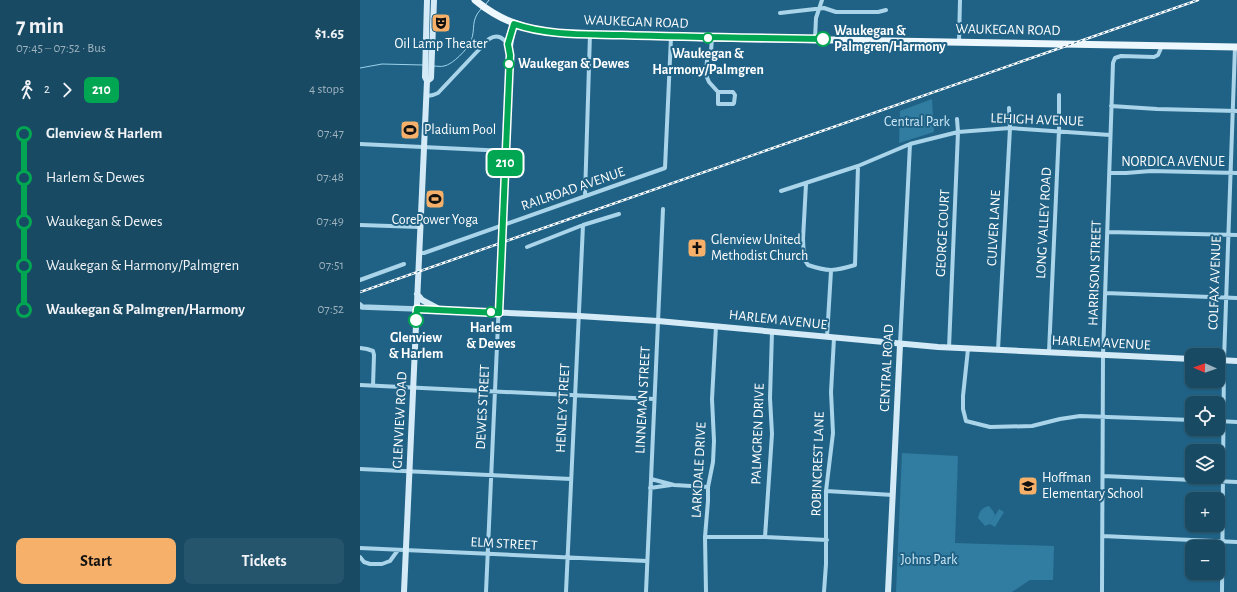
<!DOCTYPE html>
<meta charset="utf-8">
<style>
:root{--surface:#184a64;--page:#25546d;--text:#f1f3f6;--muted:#9fb3bf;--line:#366278;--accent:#f6b06a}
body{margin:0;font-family:"Alegreya Sans",sans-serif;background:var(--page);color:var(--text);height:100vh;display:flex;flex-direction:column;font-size:15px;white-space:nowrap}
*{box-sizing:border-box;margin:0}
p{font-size:13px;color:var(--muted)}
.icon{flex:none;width:22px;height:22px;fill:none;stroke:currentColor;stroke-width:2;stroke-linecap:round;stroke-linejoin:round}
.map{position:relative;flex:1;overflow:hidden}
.drawer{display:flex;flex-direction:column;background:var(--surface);width:360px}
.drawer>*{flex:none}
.badge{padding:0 8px;border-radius:6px;font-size:14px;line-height:26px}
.needle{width:26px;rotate:272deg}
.fabs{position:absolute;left:825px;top:348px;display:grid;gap:8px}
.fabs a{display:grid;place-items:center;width:40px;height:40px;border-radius:8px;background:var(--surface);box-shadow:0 1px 3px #0004,0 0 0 1px var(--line);font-size:20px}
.map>.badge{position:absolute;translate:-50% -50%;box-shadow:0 0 0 2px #fff}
.legs{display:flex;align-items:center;gap:6px;height:44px;padding:0 16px;font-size:13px}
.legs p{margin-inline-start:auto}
.head{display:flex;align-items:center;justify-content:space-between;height:68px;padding:0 16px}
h1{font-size:22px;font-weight:600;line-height:30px}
.button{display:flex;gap:8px;margin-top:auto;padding:8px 16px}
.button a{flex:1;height:46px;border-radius:8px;background:var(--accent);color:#111;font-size:16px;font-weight:600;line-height:46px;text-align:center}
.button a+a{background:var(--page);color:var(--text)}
ul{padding:0 16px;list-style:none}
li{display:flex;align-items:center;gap:14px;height:44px;font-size:15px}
li i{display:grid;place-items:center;width:6px;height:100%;margin:0 5px;background:currentColor}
li i::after{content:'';width:10px;height:10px;margin:-5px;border:3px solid;border-radius:50%;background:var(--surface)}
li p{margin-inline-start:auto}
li:first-child i{background:linear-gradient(#0000 50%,currentColor 0)}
li:last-child i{background:linear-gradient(currentColor 50%,#0000 0)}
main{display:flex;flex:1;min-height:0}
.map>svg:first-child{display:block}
</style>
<main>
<section class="drawer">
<div class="head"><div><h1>7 min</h1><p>07:45 – 07:52 · Bus</p></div><b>$1.65</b></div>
<div class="legs"><svg class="icon" aria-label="walk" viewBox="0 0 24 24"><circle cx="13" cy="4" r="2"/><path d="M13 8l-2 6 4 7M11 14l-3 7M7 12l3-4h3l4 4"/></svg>2<svg class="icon" aria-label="forward" viewBox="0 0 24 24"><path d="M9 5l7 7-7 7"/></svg><b class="badge" style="background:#00a651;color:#fff">210</b><p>4 stops</p></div>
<ul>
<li><i style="color:#00a651"></i><b>Glenview &amp; Harlem</b><p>07:47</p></li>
<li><i style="color:#00a651"></i><span>Harlem &amp; Dewes</span><p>07:48</p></li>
<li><i style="color:#00a651"></i><span>Waukegan &amp; Dewes</span><p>07:49</p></li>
<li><i style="color:#00a651"></i><span>Waukegan &amp; Harmony/Palmgren</span><p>07:51</p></li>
<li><i style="color:#00a651"></i><b>Waukegan &amp; Palmgren/Harmony</b><p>07:52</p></li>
</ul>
<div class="button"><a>Start</a><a>Tickets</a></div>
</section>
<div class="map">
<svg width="877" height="592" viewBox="0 0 877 592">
<rect width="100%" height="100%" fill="#206285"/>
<path fill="#317ca1" d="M572 99 574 132 539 143 540 111Z
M542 453 598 456 595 543 694 546 693 580H670L652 592H536Z
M629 506 633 511 635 515 630 524 625 526 618 518C620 511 621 508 629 506Z
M639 509 644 512 635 527 630 524Z"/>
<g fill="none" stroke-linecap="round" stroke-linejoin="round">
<path stroke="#9dd2eb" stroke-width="1" d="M126 4 129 0
M74 66C77 66 81 67 84 66 92 65 108 49 111 41 116 28 110 21 121 9
M0 68 22 64 63 65"/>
<path stroke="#a9d4e9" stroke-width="4" d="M420 13 464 8 476 12H518L526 10
M352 38 351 51 347 60 346 75 349 82 358 92V104H373L374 103 375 95 373 92H358
M455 39 456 18 462 0
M599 42 600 0
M150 53 154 28
M67 96 73 95 78 93 129 39C137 34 142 37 148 44
M751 106 797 109 877 111
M0 144 146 151
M749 173H766L791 171 877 173
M446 184 443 239 444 259 448 265C468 272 475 271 495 265L498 166
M421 191 498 166 550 144 598 132 650 128 750 135
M225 196 230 34
M0 225 60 227
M747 232 877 235
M167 247 223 225 259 214
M59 253H64L305 168 311 37
M0 280 44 264
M745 293 877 298
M467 337 471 271
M540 344 550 144
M0 348 7 349 13 351 14 355 13 386
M589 348 598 132 597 119
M608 349 603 396V409L606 421 630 427 672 426 700 419 720 416 832 420
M638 350 650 128 649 108
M689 352 699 130V95
M0 385 294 399
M858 421 877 422
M0 469 211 479
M743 476 877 482
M291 479 314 485 348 487
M290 488 311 485
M466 491 533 495
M742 536 877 542
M345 537H405L467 540
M405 537 412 434 410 398 412 332
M0 548 287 561
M0 557 4 562 10 564H22L30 561 38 550
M126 592 150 55 148 44 154 24
M206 592 223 225
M286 592 303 209
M346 592 345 537 348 501V487L353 462 354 441 352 399 356 326
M464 592 466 564V491L473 433 471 392 474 338
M742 592 743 355 753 63 755 58 761 56 794 57 798 55 802 46
M862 592 864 360 875 47"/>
<path stroke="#a9d4e9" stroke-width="5.5" d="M0 305 2 307 57 309"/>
<path stroke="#d4ebf7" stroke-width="6" d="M67 81 71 78 74 0
M57 294 62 300 77 308
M57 309 219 316 298 321 578 347 832 359
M858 360 877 361
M44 592 67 81 65 77 67 0
M528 592 540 345"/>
<path stroke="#edf7fe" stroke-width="7" d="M115 0C139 20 165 30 196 33L352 38 877 47"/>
<g stroke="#fff" stroke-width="2.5">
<path id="rail" d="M0 292 838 0"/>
</g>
<use href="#rail" stroke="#206285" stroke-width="1" stroke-dasharray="3" stroke-linecap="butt"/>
</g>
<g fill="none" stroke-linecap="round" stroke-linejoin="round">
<g stroke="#fff" stroke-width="9">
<path id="line-1" d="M56 320 57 309 139 313 150 55 148 44 154 24C189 36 226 34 262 35 329 37 396 38 463 39"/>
</g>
<use href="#line-1" stroke="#00a651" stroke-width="6"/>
</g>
<defs>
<g id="theatre-square" transform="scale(1)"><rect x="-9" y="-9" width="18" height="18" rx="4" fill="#f6b06a" stroke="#206285"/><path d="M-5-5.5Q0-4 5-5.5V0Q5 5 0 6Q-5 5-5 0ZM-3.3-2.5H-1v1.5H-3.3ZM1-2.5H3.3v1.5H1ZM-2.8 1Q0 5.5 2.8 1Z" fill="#111"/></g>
<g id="stadium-square" transform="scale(1)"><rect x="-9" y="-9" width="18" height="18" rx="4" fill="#f6b06a" stroke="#206285"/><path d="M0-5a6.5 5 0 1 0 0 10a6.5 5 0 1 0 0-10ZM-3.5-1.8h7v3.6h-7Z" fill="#111"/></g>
<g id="church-square" transform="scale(1)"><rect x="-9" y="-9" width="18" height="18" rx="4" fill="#f6b06a" stroke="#206285"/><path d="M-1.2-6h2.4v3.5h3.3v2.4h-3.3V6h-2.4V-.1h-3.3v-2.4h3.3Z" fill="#111"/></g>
<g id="school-square" transform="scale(1)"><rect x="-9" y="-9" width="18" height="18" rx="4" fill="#f6b06a" stroke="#206285"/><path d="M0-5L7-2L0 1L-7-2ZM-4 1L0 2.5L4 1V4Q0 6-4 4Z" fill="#111"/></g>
</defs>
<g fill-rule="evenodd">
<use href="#theatre-square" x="81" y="23"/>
<use href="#stadium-square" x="50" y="130"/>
<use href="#stadium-square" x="75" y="199"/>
<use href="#church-square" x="337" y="248"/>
<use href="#school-square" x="668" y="486"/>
</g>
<g fill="#fff" stroke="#00a651" stroke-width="2">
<circle cx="348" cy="38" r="5"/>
<circle cx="463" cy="39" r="7"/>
<circle cx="149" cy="64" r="5"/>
<circle cx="131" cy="312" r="5"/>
<circle cx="56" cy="320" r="7"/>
</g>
<g text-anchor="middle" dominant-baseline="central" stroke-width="4" stroke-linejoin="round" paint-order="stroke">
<g font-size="14" fill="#fff" stroke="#206285">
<text transform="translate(276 22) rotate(2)">WAUKEGAN ROAD</text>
<text transform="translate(648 30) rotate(1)">WAUKEGAN ROAD</text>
<text transform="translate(677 120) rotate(2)">LEHIGH AVENUE</text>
<text x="813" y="162">NORDICA AVENUE</text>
<text transform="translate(213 189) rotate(-19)">RAILROAD AVENUE</text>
<text transform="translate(684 223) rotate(-87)">LONG VALLEY ROAD</text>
<text transform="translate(634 228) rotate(-87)">CULVER LANE</text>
<text transform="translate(583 233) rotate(-87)">GEORGE COURT</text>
<text transform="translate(735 273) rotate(-88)">HARRISON STREET</text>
<text transform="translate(855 283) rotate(-88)">COLFAX AVENUE</text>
<text transform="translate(418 320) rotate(6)">HARLEM AVENUE</text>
<text transform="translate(741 343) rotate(3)">HARLEM AVENUE</text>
<text transform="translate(527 368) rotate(-87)">CENTRAL ROAD</text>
<text transform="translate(283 400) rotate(-87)">LINNEMAN STREET</text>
<text transform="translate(123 407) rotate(-87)">DEWES STREET</text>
<text transform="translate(203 408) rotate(-87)">HENLEY STREET</text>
<text transform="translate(40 420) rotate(-87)">GLENVIEW ROAD</text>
<text transform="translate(398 434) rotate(-88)">PALMGREN DRIVE</text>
<text transform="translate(458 464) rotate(-88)">ROBINCREST LANE</text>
<text transform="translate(339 470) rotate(-87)">LARKDALE DRIVE</text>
<text transform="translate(144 544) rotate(3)">ELM STREET</text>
</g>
<g font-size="14" font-weight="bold" fill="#fff" stroke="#206285">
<text x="474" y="31" text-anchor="start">Waukegan &amp;<tspan x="474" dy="16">Palmgren/Harmony</tspan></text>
<text x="348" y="54">Waukegan &amp;<tspan x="348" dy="16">Harmony/Palmgren</tspan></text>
<text x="158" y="64" text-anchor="start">Waukegan &amp; Dewes</text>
<text x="131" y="328">Harlem<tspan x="131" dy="16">&amp; Dewes</tspan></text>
<text x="56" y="338">Glenview<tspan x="56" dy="16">&amp; Harlem</tspan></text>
</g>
<g font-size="14" fill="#fff" stroke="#206285" text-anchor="start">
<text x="81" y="44" text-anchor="middle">Oil Lamp Theater</text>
<text x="64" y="130">Pladium Pool</text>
<text x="75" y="220" text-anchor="middle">CorePower Yoga</text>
<text x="351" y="240">Glenview United<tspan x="351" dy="16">Methodist Church</tspan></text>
<text x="682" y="478">Hoffman<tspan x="682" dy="16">Elementary School</tspan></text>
</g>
<g font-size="14" fill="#cee9f7" stroke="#206285">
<text x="557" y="122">Central Park</text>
<text x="569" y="560">Johns Park</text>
</g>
</g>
</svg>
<div class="fabs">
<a><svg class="needle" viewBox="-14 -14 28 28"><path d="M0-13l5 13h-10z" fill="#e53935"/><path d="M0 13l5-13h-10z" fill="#9fb3bf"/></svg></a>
<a><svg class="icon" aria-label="locate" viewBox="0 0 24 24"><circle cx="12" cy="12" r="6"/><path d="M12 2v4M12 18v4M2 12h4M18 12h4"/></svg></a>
<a><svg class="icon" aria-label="layers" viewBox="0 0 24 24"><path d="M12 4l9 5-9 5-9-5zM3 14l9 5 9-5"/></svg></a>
<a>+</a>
<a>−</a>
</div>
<b class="badge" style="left:145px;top:163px;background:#00a651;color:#fff">210</b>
</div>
</main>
